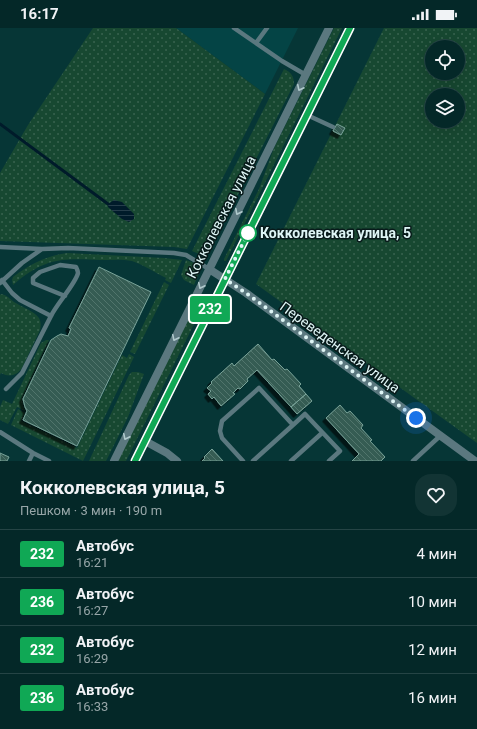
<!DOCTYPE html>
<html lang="ru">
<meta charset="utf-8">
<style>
:root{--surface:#042828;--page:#123434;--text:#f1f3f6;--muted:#97a6a8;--line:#254445}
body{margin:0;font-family:Roboto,sans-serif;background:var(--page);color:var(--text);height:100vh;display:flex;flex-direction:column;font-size:15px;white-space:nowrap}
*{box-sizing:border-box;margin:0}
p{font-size:13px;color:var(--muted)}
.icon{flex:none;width:22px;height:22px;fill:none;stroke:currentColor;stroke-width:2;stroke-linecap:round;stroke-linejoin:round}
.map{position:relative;height:433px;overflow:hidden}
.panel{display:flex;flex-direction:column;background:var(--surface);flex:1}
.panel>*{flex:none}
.badge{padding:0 8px;border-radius:3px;font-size:14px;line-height:26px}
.fabs{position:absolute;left:425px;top:12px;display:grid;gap:8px}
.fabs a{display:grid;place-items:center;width:40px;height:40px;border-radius:50%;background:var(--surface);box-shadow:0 4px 16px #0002,0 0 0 1px var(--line);font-size:20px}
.you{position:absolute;width:20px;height:20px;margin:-10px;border:3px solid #fff;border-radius:50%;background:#1a73e8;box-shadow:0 0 0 6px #1a73e833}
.map>.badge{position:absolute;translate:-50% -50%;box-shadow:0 0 0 2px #fff}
.round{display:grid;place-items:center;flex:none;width:42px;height:42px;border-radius:16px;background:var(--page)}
.overview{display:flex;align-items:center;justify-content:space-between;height:68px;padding:0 20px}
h1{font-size:19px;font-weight:700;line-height:30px}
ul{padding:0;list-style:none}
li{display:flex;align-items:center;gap:12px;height:48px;padding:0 20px;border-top:1px solid var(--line)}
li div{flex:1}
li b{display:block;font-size:15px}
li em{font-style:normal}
li .badge{min-width:44px;font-weight:700;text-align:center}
.status{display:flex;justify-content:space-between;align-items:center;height:28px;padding:0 20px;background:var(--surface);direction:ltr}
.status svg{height:11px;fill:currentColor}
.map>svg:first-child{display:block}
</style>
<div class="status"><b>16:17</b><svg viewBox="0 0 49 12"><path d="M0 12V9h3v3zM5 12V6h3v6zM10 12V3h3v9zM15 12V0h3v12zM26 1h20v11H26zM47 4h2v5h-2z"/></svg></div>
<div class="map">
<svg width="477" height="433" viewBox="0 0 477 433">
<defs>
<pattern id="grass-dots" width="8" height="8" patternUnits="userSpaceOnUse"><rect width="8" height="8" fill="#174831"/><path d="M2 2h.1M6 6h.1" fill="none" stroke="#38634f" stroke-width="1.8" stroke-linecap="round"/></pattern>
<pattern id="water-rules" width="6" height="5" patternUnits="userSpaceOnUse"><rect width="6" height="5" fill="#001b2a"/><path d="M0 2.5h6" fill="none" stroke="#253d4a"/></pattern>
<pattern id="building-back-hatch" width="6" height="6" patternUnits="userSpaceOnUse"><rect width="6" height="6" fill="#345c53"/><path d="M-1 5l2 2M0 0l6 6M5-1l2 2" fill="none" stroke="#51746c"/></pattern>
<filter id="shadow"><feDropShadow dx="-3.5" dy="3.5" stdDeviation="0" flood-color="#0009"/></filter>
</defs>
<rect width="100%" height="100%" fill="#063636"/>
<path fill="#044445" d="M176 0H298L265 66Z"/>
<path fill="url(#grass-dots)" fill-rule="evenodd" d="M93 0H176L265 66 187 221 174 219 0 213V145L28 97Z
M334 0H342L226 233H224V231L259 161 274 120Z
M384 0H477V415L256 256ZM432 19H458V45H432ZM432 67H458V93H432Z
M284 41C291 44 294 48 294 56L209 224 199 226 192 223Z
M67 225 164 230 182 232 171 255 165 252 166 250C156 245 142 236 132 233 123 231 111 232 101 232 61 230 44 230 13 257L12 252 13 249C30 236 46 228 67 225Z
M186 232 194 235 199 245 194 257 184 252 181 247Z
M164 254 169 257 135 326 130 324Z
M1 266C7 267 10 271 14 274 22 279 34 283 39 290 41 294 41 298 40 302L22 340C17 347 10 350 1 345L0 347V267Z
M197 273 204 276 126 433H118Z
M46 312H49L22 370 23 378 25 383 17 379 8 396 0 392V379L3 372 12 376 41 315Z
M129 326 134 329 83 433 11 397 18 381 25 385 21 393 77 420 122 327 127 330Z
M132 344H138L144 346 128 389 106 433H89L129 347Z"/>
<path fill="url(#water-rules)" d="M114 172 122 174 134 186V191L129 194 122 191 108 179V176Z"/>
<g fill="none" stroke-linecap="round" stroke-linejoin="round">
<path stroke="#001b2a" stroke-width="3" d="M0 96 108 176"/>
</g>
<path fill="url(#building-back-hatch)" stroke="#79a399" filter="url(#shadow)" d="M337 96 345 100 341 107 333 103Z
M99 239 151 264 77 418 23 392 27 383 25 379 23 371 51 312 57 308 61 306 68 308 71 301 69 300Z
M258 316 272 332 274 331 285 342 287 341 301 356 299 358 306 366 291 379 257 342 247 351 248 353 240 361 238 360 233 365 235 366 221 378 214 369 212 371 208 366 211 363 207 360 212 355 211 354 232 335 234 338Z
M306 366 312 373 297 386 291 379Z
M340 377 347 385 350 383 363 397 361 400 372 412 370 413 385 429 381 433H352L359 426 326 390Z
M212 421 223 433H202L205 430 204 429Z
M0 425 9 429 7 433H0Z"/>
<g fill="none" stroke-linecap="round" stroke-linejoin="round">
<path stroke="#5b787f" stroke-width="4.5" d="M234 0 282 33 306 47
M256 15 267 0
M307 87 333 99
M0 219 42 221
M2 252 12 265 20 272 51 288C56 277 76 255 78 245 78 243 77 241 76 239L60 237 40 244 33 250V255L65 268
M0 255 22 235 42 221 68 220 174 225 186 227 209 241
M6 361 22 345 51 288
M293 397 305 386 340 423 329 433
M0 404 33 425 49 433
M29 433 33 425
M243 433 222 410 220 403 222 393 259 360 293 397 253 433
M291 433 322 405
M413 433 440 408"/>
<path stroke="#5b787f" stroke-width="8" d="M209 241 246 265 475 433
M145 413 167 425 177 433
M114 433 329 0
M135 433 350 0"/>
</g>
<defs><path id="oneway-chevron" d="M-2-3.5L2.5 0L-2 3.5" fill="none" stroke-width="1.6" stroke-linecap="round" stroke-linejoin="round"/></defs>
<g stroke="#b0c9cc">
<use href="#oneway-chevron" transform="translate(300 60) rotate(116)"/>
<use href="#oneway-chevron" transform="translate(238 184) rotate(117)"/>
<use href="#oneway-chevron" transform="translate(201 258) rotate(116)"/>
<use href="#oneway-chevron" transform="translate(175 310) rotate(116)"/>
<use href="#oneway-chevron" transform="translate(126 409) rotate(116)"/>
</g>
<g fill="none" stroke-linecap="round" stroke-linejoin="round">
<g stroke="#fff" stroke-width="9">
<path id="line" d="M135 433 350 0"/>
</g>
<use href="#line" stroke="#10a855" stroke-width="6"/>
<path stroke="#def5f5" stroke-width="4" stroke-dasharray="0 7.2" d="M248 205 225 251 246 265 416 390"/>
</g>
<circle fill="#fff" stroke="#10a855" stroke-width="2" cx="248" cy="205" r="8"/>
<g text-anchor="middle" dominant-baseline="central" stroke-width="3" stroke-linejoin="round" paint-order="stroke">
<g font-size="14" fill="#def5f5" stroke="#081a1a">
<text transform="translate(221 189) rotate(-63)">Кокколевская улица</text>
<text transform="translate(340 319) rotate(36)">Переведенская улица</text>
</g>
<g font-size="14" font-weight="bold" fill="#def5f5" stroke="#081a1a" text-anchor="start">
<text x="260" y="205">Кокколевская улица, 5</text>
</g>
</g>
</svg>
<div class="fabs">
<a><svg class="icon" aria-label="locate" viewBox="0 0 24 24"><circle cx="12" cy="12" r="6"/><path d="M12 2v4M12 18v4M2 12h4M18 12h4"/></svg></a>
<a><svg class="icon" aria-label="layers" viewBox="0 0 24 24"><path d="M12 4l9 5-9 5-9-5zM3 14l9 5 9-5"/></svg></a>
</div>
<div class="you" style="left:416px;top:390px"></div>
<b class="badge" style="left:210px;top:281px;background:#10a855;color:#fff">232</b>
</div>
<section class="panel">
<div class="overview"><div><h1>Кокколевская улица, 5</h1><p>Пешком · 3 мин · 190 m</p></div><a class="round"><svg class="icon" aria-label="heart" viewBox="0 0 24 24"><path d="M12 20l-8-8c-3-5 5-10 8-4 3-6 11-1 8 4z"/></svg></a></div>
<ul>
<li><span class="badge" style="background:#10a855;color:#fff">232</span><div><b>Автобус</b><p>16:21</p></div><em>4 мин</em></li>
<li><span class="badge" style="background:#10a855;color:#fff">236</span><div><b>Автобус</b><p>16:27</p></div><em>10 мин</em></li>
<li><span class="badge" style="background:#10a855;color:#fff">232</span><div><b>Автобус</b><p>16:29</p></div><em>12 мин</em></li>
<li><span class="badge" style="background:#10a855;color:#fff">236</span><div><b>Автобус</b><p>16:33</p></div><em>16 мин</em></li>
</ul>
</section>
